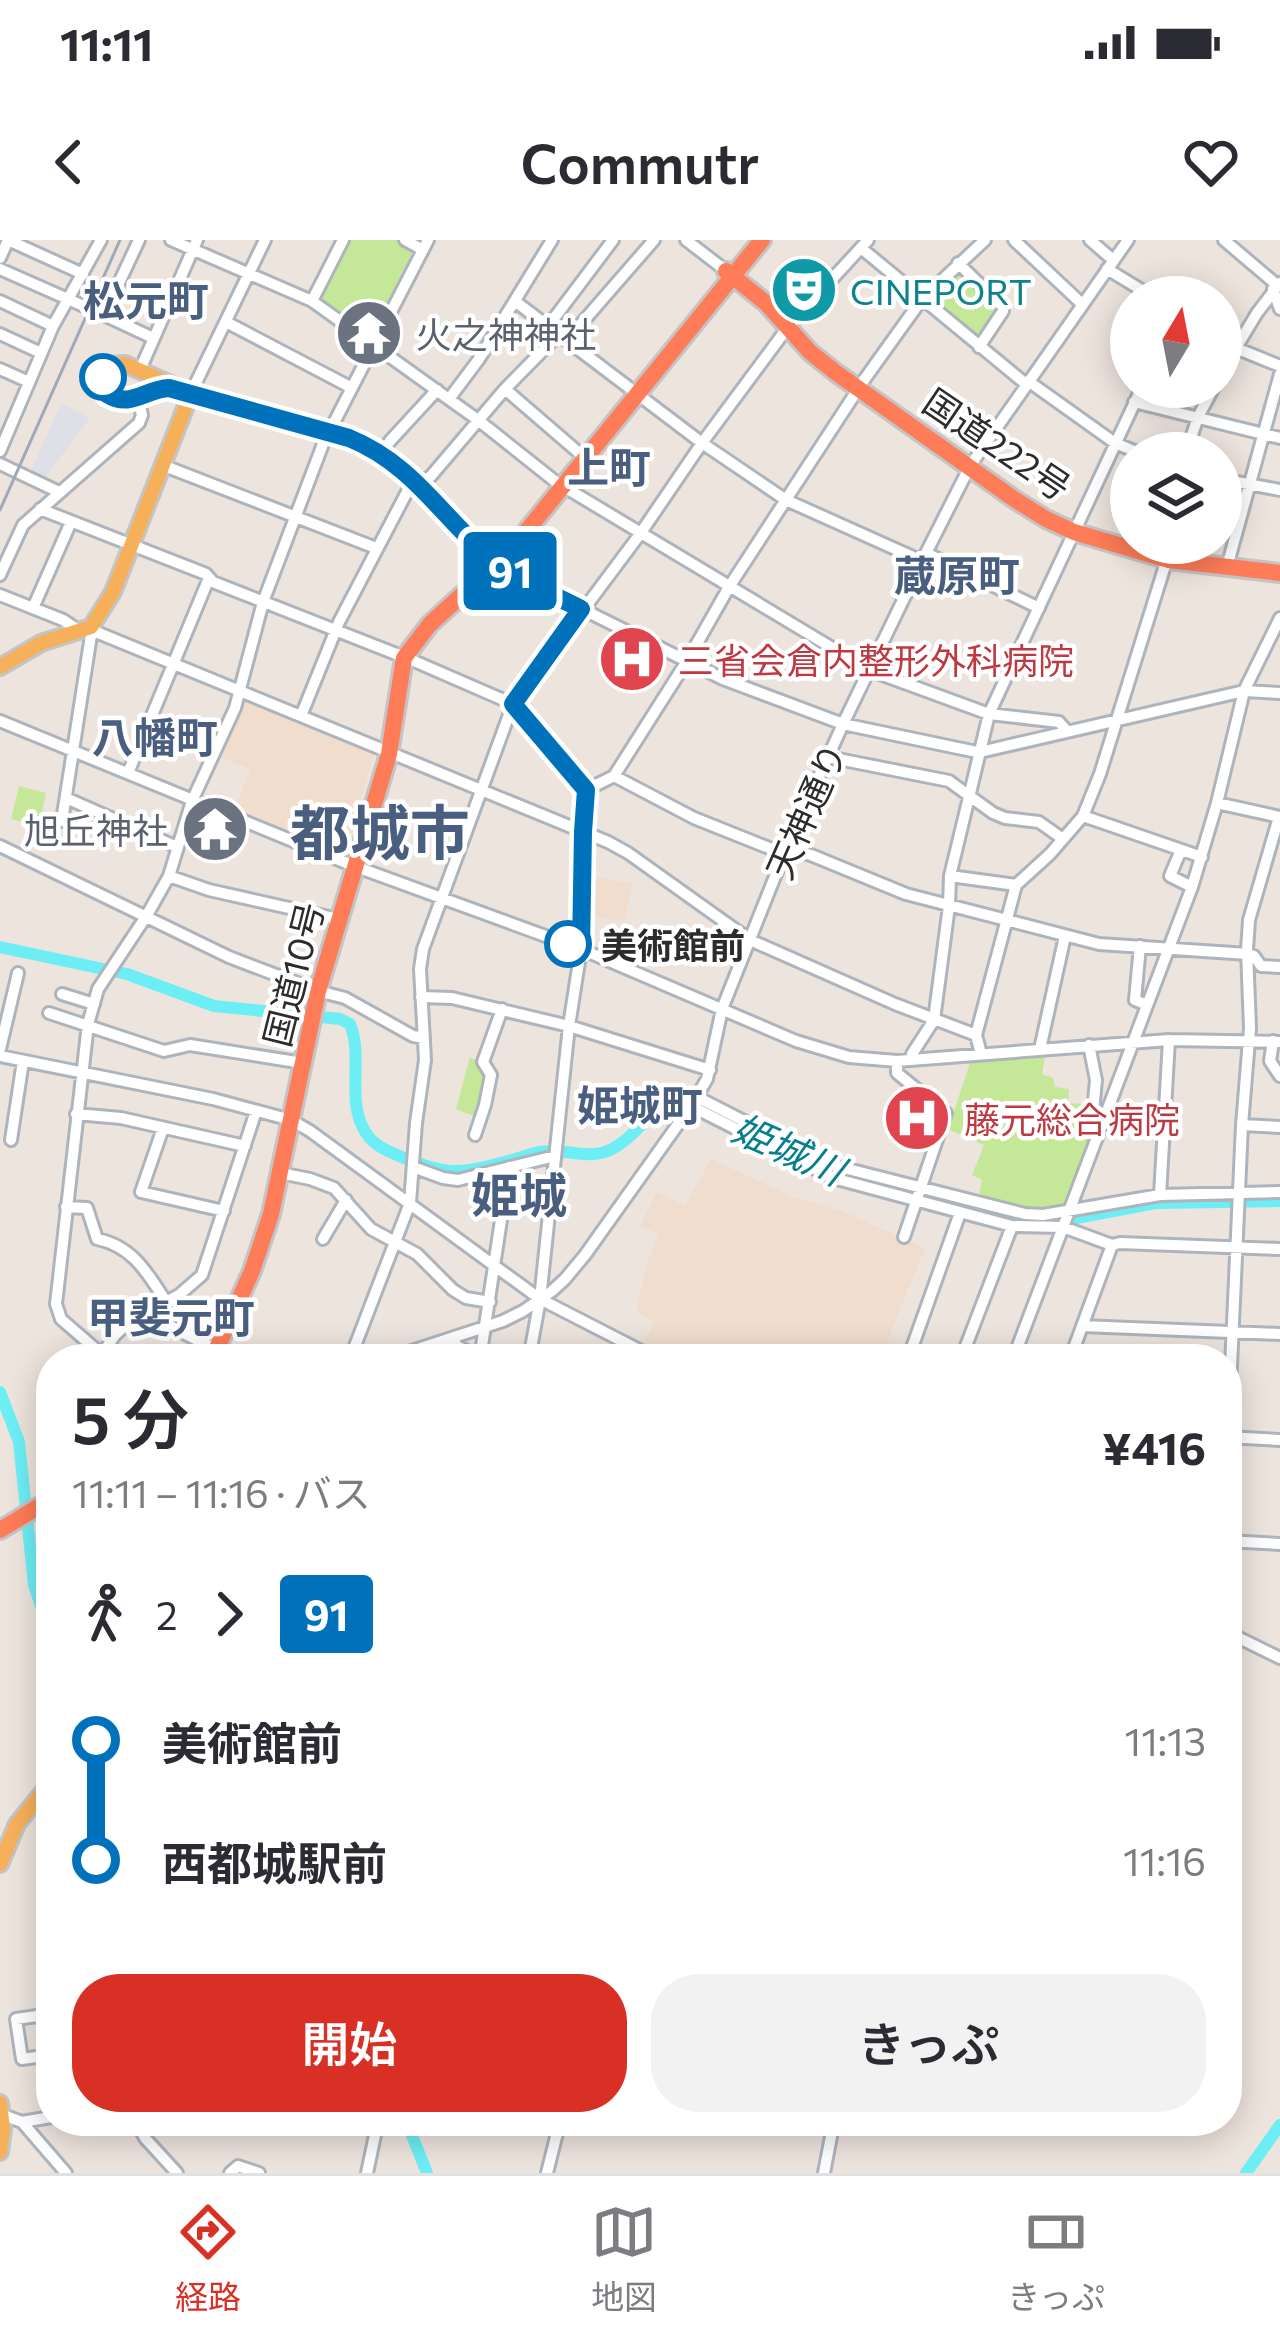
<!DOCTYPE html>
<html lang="ja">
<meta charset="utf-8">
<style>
:root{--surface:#fff;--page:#f2f2f3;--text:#2b2b33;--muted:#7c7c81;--line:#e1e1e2;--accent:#d93025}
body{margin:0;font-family:Commissioner,"Noto Sans JP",sans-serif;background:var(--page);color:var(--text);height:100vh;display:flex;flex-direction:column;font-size:45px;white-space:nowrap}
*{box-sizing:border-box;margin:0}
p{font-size:39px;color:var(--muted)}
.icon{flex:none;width:66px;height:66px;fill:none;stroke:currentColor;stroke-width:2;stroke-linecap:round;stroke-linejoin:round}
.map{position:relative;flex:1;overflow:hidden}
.panel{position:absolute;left:36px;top:1104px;width:1206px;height:792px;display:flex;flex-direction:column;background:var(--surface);border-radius:48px;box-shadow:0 6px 30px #0003}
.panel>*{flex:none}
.badge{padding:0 24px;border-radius:9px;font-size:42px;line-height:78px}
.needle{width:78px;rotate:10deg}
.tools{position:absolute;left:1110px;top:36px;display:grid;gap:24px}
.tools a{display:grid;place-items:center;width:132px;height:132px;border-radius:50%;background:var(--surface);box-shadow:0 6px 30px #0003;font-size:60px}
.map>.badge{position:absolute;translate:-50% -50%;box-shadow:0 0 0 6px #fff}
.legs{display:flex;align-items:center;gap:18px;height:132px;padding:0 36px;font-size:39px}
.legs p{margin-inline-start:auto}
.summary{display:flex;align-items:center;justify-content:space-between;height:204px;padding:0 36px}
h1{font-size:66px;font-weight:600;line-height:90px}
.cta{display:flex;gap:24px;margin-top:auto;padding:24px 36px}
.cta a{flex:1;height:138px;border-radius:48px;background:var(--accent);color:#fff;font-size:48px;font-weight:600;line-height:138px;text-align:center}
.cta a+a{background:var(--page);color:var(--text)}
ul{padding:0 36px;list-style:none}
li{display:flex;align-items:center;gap:42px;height:120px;font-size:45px}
li i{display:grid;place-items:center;width:18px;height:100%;margin:0 15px;background:currentColor}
li i::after{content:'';width:30px;height:30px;margin:-15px;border:9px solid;border-radius:50%;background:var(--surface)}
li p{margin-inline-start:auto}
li:first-child i{background:linear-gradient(#0000 50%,currentColor 0)}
li:last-child i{background:linear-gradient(currentColor 50%,#0000 0)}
.status{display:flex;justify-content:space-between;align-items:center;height:84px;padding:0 60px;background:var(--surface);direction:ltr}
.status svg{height:33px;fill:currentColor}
header{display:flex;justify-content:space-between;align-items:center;height:156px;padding:0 36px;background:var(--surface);font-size:54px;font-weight:600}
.tabs{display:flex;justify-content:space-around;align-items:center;height:168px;border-top:3px solid var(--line);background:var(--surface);font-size:33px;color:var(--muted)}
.tabs a{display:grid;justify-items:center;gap:6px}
.tabs .current{color:var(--accent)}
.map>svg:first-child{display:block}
</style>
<div class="status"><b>11:11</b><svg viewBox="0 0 49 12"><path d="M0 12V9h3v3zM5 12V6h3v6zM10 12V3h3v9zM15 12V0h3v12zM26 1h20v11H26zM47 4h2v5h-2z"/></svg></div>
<header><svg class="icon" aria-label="back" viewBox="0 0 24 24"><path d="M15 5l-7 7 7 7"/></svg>Commutr<svg class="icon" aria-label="heart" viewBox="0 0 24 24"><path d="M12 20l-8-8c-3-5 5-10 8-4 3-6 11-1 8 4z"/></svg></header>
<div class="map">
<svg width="1280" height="1933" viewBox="0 0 1280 1933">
<rect width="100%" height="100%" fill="#eee4de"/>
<path fill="#dfdfe7" d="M61 163 90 178 44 239 30 233Z"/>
<path fill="#f0ddcd" d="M247 458 375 512 344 612 235 568 250 529 220 517Z
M586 636 632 643 625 681 584 676Z
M711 919 796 958 842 971 925 1008 880 1119H674L643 1104 654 1082 636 1071 647 1024 658 994 640 986 657 952 685 966Z"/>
<path fill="#c4e798" d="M350 0H399L414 9 370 97 320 61Z
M958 29 1000 67 979 102 928 57Z
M19 546 46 553 39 586 11 579Z
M470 817 481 823 487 832 479 878 456 869Z
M1045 817 1042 834 1053 838 1055 847 1069 849 1068 863 1084 864C1101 894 1075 939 1064 968L1045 973 978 960 982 940 972 935 984 905 948 889 970 823Z"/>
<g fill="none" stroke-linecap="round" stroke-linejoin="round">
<path stroke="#6deef5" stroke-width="12" d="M0 707 127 734 214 766 340 779 350 784C364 818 345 862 366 893 375 907 390 912 404 918 452 937 463 933 512 920 523 917 536 911 548 911 569 910 591 920 612 909 633 898 648 875 667 860H688L725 877
M909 953 1035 983
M1055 982 1156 963 1280 961
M0 1152 19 1202 34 1345 51 1397
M399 1881 411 1893 427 1933
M1246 1933 1280 1885"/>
<g stroke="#aeb4bc" stroke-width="16">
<path id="minor" d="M8 0 83 34
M139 0 104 75 153 98
M171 0 312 61 478 180 556 242 869 430 989 474 1059 482 1067 491
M405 0 423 10
M686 0 725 30
M1014 0 1082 64
M1090 0 1113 20
M1224 0 1277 45
M861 8 1026 144
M0 18 8 0
M958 23 1003 67V71L979 107
M0 29 104 75
M1107 29 1153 57
M1273 49 1280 69
M0 61 53 86
M312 61 343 0
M516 62 702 203 786 260 922 321
M226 82 352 148
M549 85 613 0
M0 94 41 113
M567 100 654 0
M1221 102 1280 126
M0 129 29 142
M140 130 197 0
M1221 133 1257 73 1280 43
M1028 141 1115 203 1139 213
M505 149 578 212
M191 153 265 0
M449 159 479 119 552 0
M1134 162 1280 198
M0 211 53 86 101 0
M1186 213 1198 177 1214 147
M381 214 390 201 437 150
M0 224 59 252
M162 225 376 308
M1221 239 1280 250
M40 269 206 334 213 342 414 421 513 464 586 550 581 709 569 786 540 1059 529 1119
M926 313 1039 368
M495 323 582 369 723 439 843 484 972 511 980 512 1244 451 1280 453
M1227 327 1280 134
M0 335 23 285 139 183 142 175 138 159
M0 355 63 380 81 392
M33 368 71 282
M91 387 96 392 608 602 628 613 750 700 895 764 976 795
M301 476 339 382 408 250 431 236 505 149 559 94
M0 481 354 626 581 709 796 801 849 817 897 821 1169 800 1280 802
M828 517 949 541 993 573 1005 578 1039 582 1063 599
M128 533 209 338
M614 536 694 578 784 614
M586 550 614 536 687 421 729 347 864 140 922 59 985 0
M66 558 177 607
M1217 563 1280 577
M1083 576 1202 617
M62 581 92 389
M0 606 229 717 318 751 345 758 413 796 424 798
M786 609 811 615 906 654 1099 704 1248 714 1254 716 1261 726 1280 727
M1181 610 1170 636 1192 647
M169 636 209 650 338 679
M950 636 1016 645
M1140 706 1135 760 1147 765
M62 754 94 764
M421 757 452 758 569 786 710 830
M49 773 164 811 190 805 303 823
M1273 801 1270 821 1280 836
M1089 805 1096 840 1091 892 1097 896
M0 809 18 733
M1040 809 1065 696
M981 814 976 795 1016 645 1050 614 1083 576 1100 534 1172 303
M0 816 213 859 291 880 310 891 540 1059 657 1119
M912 820V814L934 780 949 666 950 636 989 474 1142 147
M897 821V833L946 873 904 997
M697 857 828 924 1025 974 1043 975 1160 955 1280 952
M691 866 833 938 1012 986 1063 987 1112 1005 1120 1003 1280 1009
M76 874 121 878 245 906
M1242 885 1280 887
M163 888 141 952 224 971
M475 895 485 865 491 835 483 822 502 769
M11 900 23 821
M413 927 443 938 458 940 555 916
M280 933 310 939 334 948 371 989 417 1014 453 1050 466 1058 490 1062
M1160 955 1169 800
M66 967 87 968 97 999C133 1006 148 1034 167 1063
M323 999 346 960
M151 1070 158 1080 217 1110
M1082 1086 1280 1094
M453 1099 457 1106 483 1119
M103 1113 115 1095 129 1082 179 1055 202 1035 256 871
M107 1119 61 1079 56 1064 88 784 98 749 147 675 169 636 192 561 235 468 263 362 323 204 428 0
M350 1119 410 963 416 883 425 820 420 729 423 709 513 464 640 294 702 203 788 87 868 0
M387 1119 503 1081 523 1071 552 1051 565 1039 585 1015 691 866 707 839 722 769 784 614 843 484 922 321 970 226 1128 0
M480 1119 509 927
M908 1119 960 973
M961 1119 1012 986
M1013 1119 1192 647 1217 563 1244 451 1280 378
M1070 1119 1112 1005
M1227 1197 1280 1200
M1227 1214 1242 885 1250 788 1247 710 1249 680 1279 577
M1227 1301 1280 1304
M1227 1392 1280 1418
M51 1774 16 1779 22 1819 51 1815
M45 1816 51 1849
M3 1875 22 1882 66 1933
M136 1881 145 1898 177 1933
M22 1882 51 1877
M230 1933 238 1926 259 1933
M367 1933 378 1881
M547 1933 560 1881
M824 1933 834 1881"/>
</g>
<g stroke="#c4c4c4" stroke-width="20">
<path id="major" d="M191 153 125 124 110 125 103 137 107 154C131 169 145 149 169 149L348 198C410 222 449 278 495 323
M0 427 41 403 91 387 113 352 191 153
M0 1624 17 1584 51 1542
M0 1863 3 1889 0 1912"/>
</g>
<g stroke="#c4c4c4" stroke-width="22">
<path id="highway" d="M726 31 766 63 810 112 835 132 1014 259 1046 279 1074 292 1169 320 1280 333
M212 1119 252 1031 271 974 318 751 389 514 404 418 430 384 512 309 762 0
M0 1290 51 1259"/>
</g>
<use href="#minor" stroke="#fff" stroke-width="10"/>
<use href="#major" stroke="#f7b05a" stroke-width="14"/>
<use href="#highway" stroke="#ff7c58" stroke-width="16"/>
<path stroke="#a0a9b7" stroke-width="3" d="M0 270 120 0"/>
</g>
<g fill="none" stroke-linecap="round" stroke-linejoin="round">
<g stroke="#fff" stroke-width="27">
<path id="line-1" d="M103 137 107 154C131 169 145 149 169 148L349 198C413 224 441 276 491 319 514 339 554 355 581 369L513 464 586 550 583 592 581 709 568 704"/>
</g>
<use href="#line-1" stroke="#0072bc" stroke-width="18"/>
</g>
<defs>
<g id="theatre-disc" transform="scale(3.45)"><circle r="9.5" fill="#0f9aa8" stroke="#fff"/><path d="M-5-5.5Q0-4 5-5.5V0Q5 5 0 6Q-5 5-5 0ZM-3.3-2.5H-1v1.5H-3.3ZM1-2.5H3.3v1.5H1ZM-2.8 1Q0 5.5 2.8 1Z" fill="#fff"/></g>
<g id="temple-disc" transform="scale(3.45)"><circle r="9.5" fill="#6b7280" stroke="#fff"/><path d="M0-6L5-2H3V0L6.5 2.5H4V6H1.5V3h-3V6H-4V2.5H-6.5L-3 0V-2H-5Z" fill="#fff"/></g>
<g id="hospital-disc" transform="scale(3.45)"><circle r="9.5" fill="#e0444e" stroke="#fff"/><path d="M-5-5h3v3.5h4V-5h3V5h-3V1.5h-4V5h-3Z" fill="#fff"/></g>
</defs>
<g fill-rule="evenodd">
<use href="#theatre-disc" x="804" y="50"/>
<use href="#temple-disc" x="369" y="93"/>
<use href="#hospital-disc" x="632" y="419"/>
<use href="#temple-disc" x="215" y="589"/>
<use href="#hospital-disc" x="917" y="878"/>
</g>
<g fill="#fff" stroke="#0072bc" stroke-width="6">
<circle cx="103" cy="137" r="21"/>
<circle cx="568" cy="704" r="21"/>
</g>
<g text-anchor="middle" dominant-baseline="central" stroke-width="9" stroke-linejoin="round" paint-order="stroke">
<g font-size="36" fill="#0d838f" stroke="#fff" text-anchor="start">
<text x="850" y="50">CINEPORT</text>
</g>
<g font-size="36" fill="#5b616d" stroke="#fff" text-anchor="start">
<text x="416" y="93">火之神神社</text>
<text x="168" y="589" text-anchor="end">旭丘神社</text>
</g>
<g font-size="36" fill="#2c2c2c" stroke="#fff">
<text transform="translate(998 203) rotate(34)">国道222号</text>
<text transform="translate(805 570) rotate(-66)">天神通り</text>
<text transform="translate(292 734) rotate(-76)">国道10号</text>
</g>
<g font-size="36" fill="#be3a42" stroke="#fff" text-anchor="start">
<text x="678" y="419">三省会倉内整形外科病院</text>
<text x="964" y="878">藤元総合病院</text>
</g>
<g font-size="36" font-weight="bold" fill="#2c2c2c" stroke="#fff" text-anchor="start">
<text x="601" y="704">美術館前</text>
</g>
<g font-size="39" font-style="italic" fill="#087f8f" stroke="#fff">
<text transform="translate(789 908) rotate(24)">姫城川</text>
</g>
<g font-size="42" font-weight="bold" fill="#4a5f80" stroke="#fff">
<text x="146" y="59">松元町</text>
<text x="609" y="226">上町</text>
<text x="957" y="334">蔵原町</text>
<text x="155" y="496">八幡町</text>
<text x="640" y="864">姫城町</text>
<text x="171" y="1076">甲斐元町</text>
</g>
<g font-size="48" font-weight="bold" fill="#4a5f80" stroke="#fff">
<text x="519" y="953">姫城</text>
</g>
<g font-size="60" font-weight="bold" fill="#4a5f80" stroke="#fff">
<text x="380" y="590">都城市</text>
</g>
</g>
</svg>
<div class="tools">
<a><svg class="needle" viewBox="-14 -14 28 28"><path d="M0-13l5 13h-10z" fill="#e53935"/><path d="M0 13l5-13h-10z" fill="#7c7c81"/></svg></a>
<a><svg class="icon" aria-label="layers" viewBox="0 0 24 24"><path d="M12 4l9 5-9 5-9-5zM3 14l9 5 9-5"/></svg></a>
</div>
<b class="badge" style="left:510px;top:331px;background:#0072bc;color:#fff">91</b>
<section class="panel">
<div class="summary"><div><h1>5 分</h1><p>11:11 – 11:16 · バス</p></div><b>¥416</b></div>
<div class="legs"><svg class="icon" aria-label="walk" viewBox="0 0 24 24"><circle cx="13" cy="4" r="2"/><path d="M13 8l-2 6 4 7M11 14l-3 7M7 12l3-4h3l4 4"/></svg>2<svg class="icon" aria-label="forward" viewBox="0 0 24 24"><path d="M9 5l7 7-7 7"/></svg><b class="badge" style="background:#0072bc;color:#fff">91</b></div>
<ul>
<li><i style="color:#0072bc"></i><b>美術館前</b><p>11:13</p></li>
<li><i style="color:#0072bc"></i><b>西都城駅前</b><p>11:16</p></li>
</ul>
<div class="cta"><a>開始</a><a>きっぷ</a></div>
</section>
</div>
<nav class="tabs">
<a class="current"><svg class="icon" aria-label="directions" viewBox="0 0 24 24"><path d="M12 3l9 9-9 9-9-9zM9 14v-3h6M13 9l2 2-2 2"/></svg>経路</a>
<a><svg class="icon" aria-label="map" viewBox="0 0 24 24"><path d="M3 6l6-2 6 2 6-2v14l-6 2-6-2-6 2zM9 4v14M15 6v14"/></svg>地図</a>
<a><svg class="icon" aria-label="tickets" viewBox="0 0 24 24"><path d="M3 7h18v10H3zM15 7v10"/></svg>きっぷ</a>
</nav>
